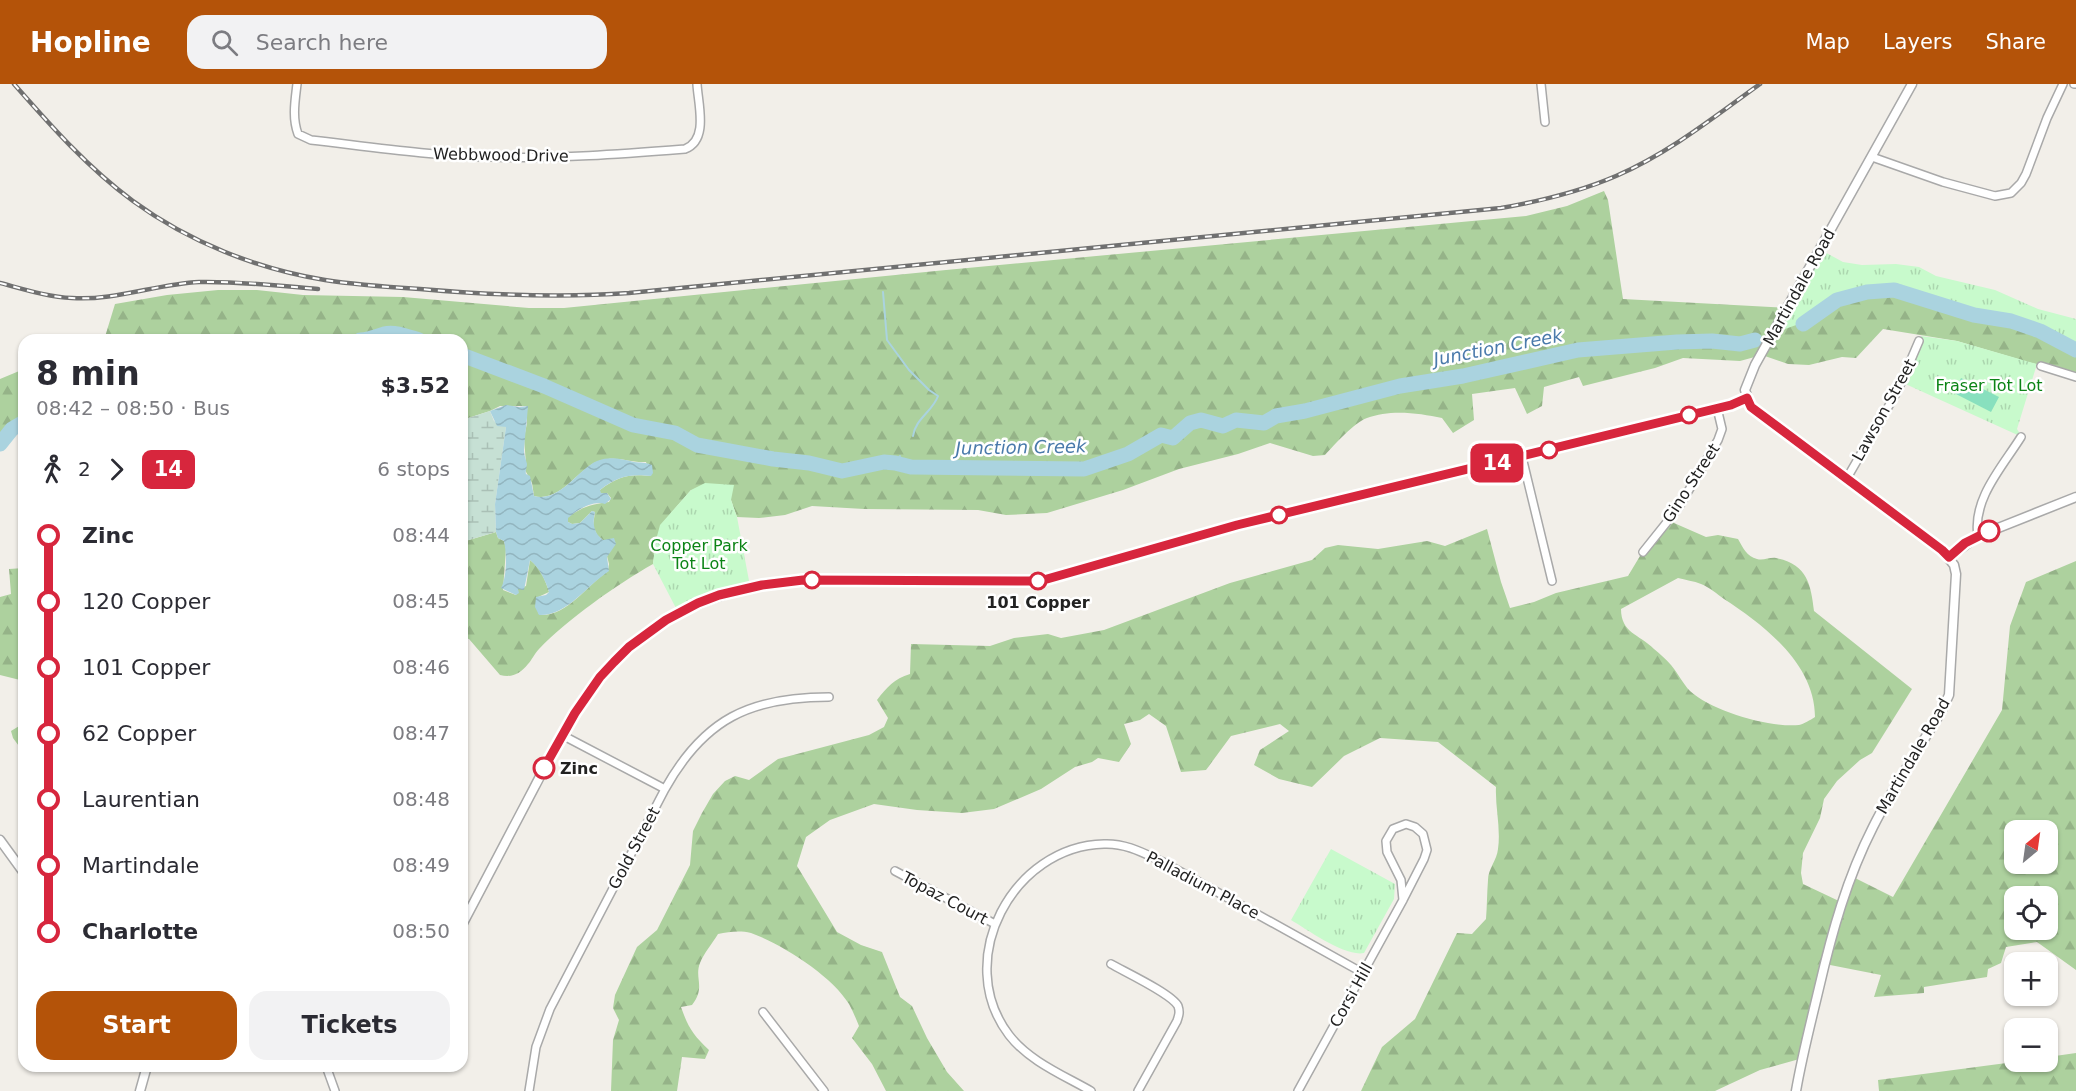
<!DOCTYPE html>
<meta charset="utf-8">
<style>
:root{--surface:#fff;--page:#f2f2f3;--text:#2b2b33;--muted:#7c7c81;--accent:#b45309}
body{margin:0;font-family:"DejaVu Sans",sans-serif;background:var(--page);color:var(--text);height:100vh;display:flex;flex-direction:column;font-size:22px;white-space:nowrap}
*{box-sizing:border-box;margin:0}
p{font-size:20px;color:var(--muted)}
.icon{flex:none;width:33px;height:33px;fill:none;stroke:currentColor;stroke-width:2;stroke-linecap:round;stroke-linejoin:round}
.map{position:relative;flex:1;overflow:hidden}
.sheet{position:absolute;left:18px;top:250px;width:450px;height:738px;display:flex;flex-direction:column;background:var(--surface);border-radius:18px;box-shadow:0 2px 4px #0004}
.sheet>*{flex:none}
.badge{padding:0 12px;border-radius:9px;font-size:21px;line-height:39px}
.needle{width:39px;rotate:29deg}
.controls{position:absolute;left:2004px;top:736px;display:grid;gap:12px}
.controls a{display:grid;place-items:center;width:54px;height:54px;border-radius:12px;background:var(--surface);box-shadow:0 2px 4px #0004;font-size:30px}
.map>.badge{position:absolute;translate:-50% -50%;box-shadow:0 0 0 3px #fff}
.legs{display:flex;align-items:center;gap:9px;height:66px;padding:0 18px;font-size:20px}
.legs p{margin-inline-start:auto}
.overview{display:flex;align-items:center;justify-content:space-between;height:102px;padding:0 18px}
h1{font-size:33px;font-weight:700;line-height:45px}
.action{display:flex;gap:12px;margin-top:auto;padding:12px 18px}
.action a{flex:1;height:69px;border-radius:18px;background:var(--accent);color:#fff;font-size:24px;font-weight:700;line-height:69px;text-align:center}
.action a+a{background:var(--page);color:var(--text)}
ul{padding:0 18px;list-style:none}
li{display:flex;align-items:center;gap:21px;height:66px;font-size:22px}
li i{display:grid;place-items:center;width:9px;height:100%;margin:0 8px;background:currentColor}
li i::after{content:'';width:15px;height:15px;margin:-8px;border:4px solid;border-radius:50%;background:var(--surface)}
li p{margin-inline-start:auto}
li:first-child i{background:linear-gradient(#0000 50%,currentColor 0)}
li:last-child i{background:linear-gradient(currentColor 50%,#0000 0)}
header{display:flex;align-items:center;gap:36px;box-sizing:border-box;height:84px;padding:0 30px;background:var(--accent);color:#fff}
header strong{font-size:28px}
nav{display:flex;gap:33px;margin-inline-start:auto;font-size:21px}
.search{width:420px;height:54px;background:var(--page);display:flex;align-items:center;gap:15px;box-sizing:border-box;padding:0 21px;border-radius:18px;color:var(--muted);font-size:22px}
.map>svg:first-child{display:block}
</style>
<header>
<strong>Hopline</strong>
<div class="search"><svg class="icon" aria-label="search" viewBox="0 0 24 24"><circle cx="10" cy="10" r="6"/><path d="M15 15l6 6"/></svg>Search here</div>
<nav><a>Map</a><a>Layers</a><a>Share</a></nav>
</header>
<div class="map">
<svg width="2076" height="1007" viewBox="0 0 2076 1007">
<defs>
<pattern id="forest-firs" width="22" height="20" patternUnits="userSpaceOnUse" patternTransform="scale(1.5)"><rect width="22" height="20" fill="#add19e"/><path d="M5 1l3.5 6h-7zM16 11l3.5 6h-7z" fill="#95b388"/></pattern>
<pattern id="wetland-marsh" width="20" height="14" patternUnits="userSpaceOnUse" patternTransform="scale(1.5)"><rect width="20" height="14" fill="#c6e0d4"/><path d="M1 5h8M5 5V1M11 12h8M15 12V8" fill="none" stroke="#aac0b6"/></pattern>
<pattern id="park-tufts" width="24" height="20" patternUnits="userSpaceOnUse" patternTransform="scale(1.5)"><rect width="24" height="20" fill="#c8facc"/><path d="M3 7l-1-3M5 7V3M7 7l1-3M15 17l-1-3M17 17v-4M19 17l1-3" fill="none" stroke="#acd6af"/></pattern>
<pattern id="water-waves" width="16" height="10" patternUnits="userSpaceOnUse" patternTransform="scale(1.5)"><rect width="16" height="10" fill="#aad3df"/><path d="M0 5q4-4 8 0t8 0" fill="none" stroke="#92b5bf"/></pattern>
</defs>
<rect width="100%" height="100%" fill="#f2efe9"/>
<path fill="url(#forest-firs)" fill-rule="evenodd" d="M1604 107 1608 116 1623 215 1788 224 1817 229C1880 186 1910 213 1973 230 1995 236 2018 237 2039 246 2052 252 2063 261 2076 265V292L1957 257 1883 245 1856 274 1842 273 1809 281 1788 280 1762 271 1740 277 1683 274 1655 284 1583 302 1579 293 1544 303 1542 322 1527 330 1515 304 1472 310 1474 336 1453 349 1442 334C1419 329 1390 325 1367 334 1354 339 1335 360 1325 371L1313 372 1270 359 1238 370 1179 385 1123 406 1047 429 1006 431 978 426 864 425 812 422 785 431 759 434 737 433 731 416 691 406 671 429 656 456 653 480C616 501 568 535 539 565 534 570 532 576 528 580 520 590 512 594 500 591L469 555 462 554V458L496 448 498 454 504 457 506 465 503 506 516 511 518 505 526 502 530 476C539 482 546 497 549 508L536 514 539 531C567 533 586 502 608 487L609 480 603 456 597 451 593 442 595 428 592 427 580 439 572 440 568 438 567 434C581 423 592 420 609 418L611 414 607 409H600V406C619 392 628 390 651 392L646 378C628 379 618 371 599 377 579 383 561 419 534 412L532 399 525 386 526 380 524 354 527 339 526 322H500L490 327 462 336V256H416L415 254 372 255V256H104L115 220 167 211 218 206H257L303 211 403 213 529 224H564L946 186 1526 132 1567 122Z
M24 285V337L11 345 0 359V295Z
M1678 423 1674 439 1706 453 1718 451 1738 455C1742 462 1747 473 1757 475 1763 477 1770 473 1776 474 1807 480 1811 500 1814 527L1912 605 1872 669 1860 676 1837 697 1824 715 1820 734 1803 769 1801 789 1803 800 1841 818 1851 792 1893 813 2002 626 2010 542 2026 498 2076 477V886L2037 858 2006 863 2001 879 1988 885 1987 893 1924 903V909L1874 913 1881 891 1825 880 1803 974 1760 986 1715 1007H1361L1382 963 1415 935 1457 849 1472 850 1486 835C1487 822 1487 809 1488 796 1488 785 1497 776 1498 765 1501 744 1495 723 1496 703L1438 658 1380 654 1344 672 1312 703 1279 695 1254 681 1260 666 1289 647 1280 640 1231 652 1206 686 1181 688 1166 642 1149 630 1140 636 1124 640 1131 660 1119 678 1098 674 1092 678 1075 683 1041 705 994 725 962 729 917 726 874 720 830 736 806 753 797 782 837 848 861 861 882 868 900 913 912 922 927 954 947 988 964 1007H886L872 980 852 954 859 942C856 935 853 927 849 920 832 892 782 860 751 849 739 846 729 848 718 850 712 860 704 869 700 879 694 894 706 903 692 921L681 923C688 943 693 951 709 966L705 975 682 973 677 1007H611L613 956 619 936 613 924 615 911 637 863 657 846 690 781 693 747 702 729 713 710 725 697 735 692 749 696 778 675 869 651 884 643 888 634 877 616C887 603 894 595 910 590L911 560 990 562 1014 554 1048 550 1061 554 1104 546 1230 499 1312 476 1325 464 1338 461 1378 465 1427 457 1445 462 1487 445 1501 498 1510 524 1534 518 1556 509 1628 492 1646 462ZM1678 494C1685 496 1694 497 1701 500 1709 503 1717 510 1724 515 1764 541 1815 580 1815 633 1810 636 1804 640 1799 641 1769 644 1712 627 1690 607 1683 600 1678 589 1671 581 1666 575 1660 570 1654 565 1639 550 1621 549 1621 525ZM2014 747H2048V780H2014ZM2014 813H2048V846H2014Z
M24 484V597L0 591V513L11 510 9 485Z
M24 639V669L13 654 11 647Z
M2076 969V1007H1879L1878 996 2014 978H2048V973Z"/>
<path fill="url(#wetland-marsh)" d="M386 249H396L415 255 416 256H372L371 255Z
M490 327 494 337 506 343 495 420 496 448 462 458V336Z"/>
<path fill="url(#park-tufts)" d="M1821 166 1843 178 1862 181 1896 180 1919 183 1936 192 1995 206 2038 225 2076 235V265L2040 247 2011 237 1974 230 1894 205 1867 207 1837 215 1799 240 1774 249Z
M1921 252 1957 257 2037 280 2017 345 2022 353 1901 298Z
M705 399 734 401 731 416 737 433 750 502 678 528 653 480 656 456 660 441 691 406Z
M1331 765 1395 800 1394 815 1364 869C1345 873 1308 846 1291 836Z"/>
<path fill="#88e0be" d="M1961 294 1999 313 1991 328 1954 309Z"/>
<path fill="url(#water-waves)" d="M506 321 519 323 528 322C527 336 525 351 524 366 524 371 526 376 527 380 527 384 525 387 526 390L530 392 534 412C560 419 578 385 597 377 610 372 621 375 634 378 640 379 646 378 652 381L653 389 651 392C629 390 618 392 600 406L601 409H607L611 415 605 420C593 416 577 426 568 434V438L572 440 580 439 592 427 595 428C592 440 594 449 603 456L614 454 616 460 607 473 609 487C586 502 567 532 539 531L535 523 536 513 546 511 549 508C546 497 539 483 530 476L524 506 518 505 519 509 516 511 501 504C507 493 507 470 504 457L498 454 496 448 495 420 506 343 497 342 490 327Z"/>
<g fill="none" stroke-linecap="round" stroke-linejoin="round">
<path stroke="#aad3df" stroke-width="2" d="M883 208 887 256 909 286 929 306 938 312C933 327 915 335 913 352
M895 379 900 372"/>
<path stroke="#aad3df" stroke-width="15" d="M1803 240 1837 216 1867 208 1894 206 1974 231 2011 237 2040 247 2076 266
M360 256C369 256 375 253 384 250 395 247 409 253 419 256
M462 271 544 302 633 341 675 349 697 361 773 375 809 379 842 387 884 378 895 379 911 383 1084 385 1128 370 1161 351 1173 354 1190 339 1201 336 1223 342 1236 336 1264 339 1276 332 1305 327 1400 302 1463 292 1578 266 1677 258 1712 257 1740 260 1755 256
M0 360 12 345 24 338"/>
<g stroke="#a9a9a9" stroke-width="10">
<path id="minor" d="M297 0C295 17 292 34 298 50L311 56C372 63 432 72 493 73 557 75 621 70 685 65 709 56 698 20 697 0
M1541 0 1545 38
M2074 0H2076
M1872 73 1943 98 1995 112 2011 109 2021 99 2026 90 2047 34 2063 0
M2041 282 2076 293
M1522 373 1552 497
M1847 394 1898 306 1919 257
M1978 452C1972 415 2003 382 2021 353
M1643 468 1679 423 1718 356 1722 345 1717 324
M562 651 665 705
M895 787 995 840
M1111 880C1125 888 1172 910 1178 922 1180 928 1179 931 1177 937L1138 1007
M763 928 824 1007
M326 982 335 1007
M529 1007 536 963 550 925 665 705C704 635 750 613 829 613
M1091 1007C1063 991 1029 977 1009 951 952 876 1013 762 1104 760 1127 759 1145 770 1165 779L1363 889
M1298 1007 1403 816 1424 775 1427 766 1423 750 1415 743 1406 740 1393 745 1386 757 1387 768 1401 796 1403 816"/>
</g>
<g stroke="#a9a9a9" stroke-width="11">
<path id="tertiary" d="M1949 473 1978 452 2076 413
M0 756 24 789
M462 841C486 795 510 749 534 704 554 666 572 627 599 594 652 530 723 502 803 496L1040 497 1219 446 1731 321 1747 314
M140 1007 147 982
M1796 1007C1802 972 1811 938 1819 904 1832 848 1847 794 1873 743 1893 703 1918 666 1941 628L1949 611 1956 490 1954 481 1942 466 1751 323 1745 306 1755 281 1912 0"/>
</g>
<use href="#minor" stroke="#fff" stroke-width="7"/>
<use href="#tertiary" stroke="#fff" stroke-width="8"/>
<g stroke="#707070" stroke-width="4.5">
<path id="rail" d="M14 0C51 42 88 84 133 117 189 158 257 185 325 196 356 201 388 203 420 205 490 211 559 214 629 209L1501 124C1541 117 1579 108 1616 92 1669 69 1714 33 1760 0
M0 199C23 205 48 213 72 214 114 217 157 200 199 198 239 197 279 202 318 205"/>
</g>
<use href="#rail" stroke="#fff" stroke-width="2" stroke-dasharray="7" stroke-linecap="butt"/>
</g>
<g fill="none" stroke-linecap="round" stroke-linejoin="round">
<g stroke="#fff" stroke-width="14">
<path id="line-1" d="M544 684 575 629 600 593 614 578 629 563 666 536 698 519 719 511 762 501 803 496 1040 497 1237 441 1731 321 1747 314 1751 323 1942 466 1949 473 1965 459 1989 447"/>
</g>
<use href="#line-1" stroke="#d7263d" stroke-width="9"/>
</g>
<g fill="#fff" stroke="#d7263d" stroke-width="3">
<circle cx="1689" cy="331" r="8"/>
<circle cx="1549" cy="366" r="8"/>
<circle cx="1279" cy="431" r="8"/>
<circle cx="1989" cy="447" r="10"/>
<circle cx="812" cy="496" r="8"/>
<circle cx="1038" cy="497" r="8"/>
<circle cx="544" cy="684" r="10"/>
</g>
<g text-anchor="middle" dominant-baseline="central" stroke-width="5" stroke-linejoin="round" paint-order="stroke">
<g font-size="16" fill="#222" stroke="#fff">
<text transform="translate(501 71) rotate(1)">Webbwood Drive</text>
<text transform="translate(1799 203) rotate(-61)">Martindale Road</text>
<text transform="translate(1884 326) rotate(-61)">Lawson Street</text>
<text transform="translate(1691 399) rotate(-57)">Gino Street</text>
<text transform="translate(1913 672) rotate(-60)">Martindale Road</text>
<text transform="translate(634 764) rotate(-62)">Gold Street</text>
<text transform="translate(1203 801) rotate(28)">Palladium Place</text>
<text transform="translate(945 814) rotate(28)">Topaz Court</text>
<text transform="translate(1351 911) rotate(-61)">Corsi Hill</text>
</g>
<g font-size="16" fill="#0c8416" stroke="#fff">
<text x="1989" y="301">Fraser Tot Lot</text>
<text x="699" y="461">Copper Park<tspan x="699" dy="18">Tot Lot</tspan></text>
</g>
<g font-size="16" font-weight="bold" fill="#222" stroke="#fff">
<text x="1038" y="518">101 Copper</text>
<text x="560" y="684" text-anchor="start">Zinc</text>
</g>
<g font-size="18" font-style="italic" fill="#4a7aab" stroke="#fff">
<text transform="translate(1498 263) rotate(-11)">Junction Creek</text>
<text transform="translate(1021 363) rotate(-1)">Junction Creek</text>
</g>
</g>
</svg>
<div class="controls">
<a><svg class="needle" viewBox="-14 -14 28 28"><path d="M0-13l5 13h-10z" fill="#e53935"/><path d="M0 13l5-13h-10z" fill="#7c7c81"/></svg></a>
<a><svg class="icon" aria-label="locate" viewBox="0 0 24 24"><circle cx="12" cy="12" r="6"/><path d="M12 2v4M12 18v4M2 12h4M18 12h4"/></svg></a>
<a>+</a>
<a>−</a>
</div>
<b class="badge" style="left:1497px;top:379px;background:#d7263d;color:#fff">14</b>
<section class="sheet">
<div class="overview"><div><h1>8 min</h1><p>08:42 – 08:50 · Bus</p></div><b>$3.52</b></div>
<div class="legs"><svg class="icon" aria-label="walk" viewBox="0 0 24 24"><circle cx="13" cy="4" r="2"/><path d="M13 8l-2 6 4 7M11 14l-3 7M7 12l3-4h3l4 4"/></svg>2<svg class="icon" aria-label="forward" viewBox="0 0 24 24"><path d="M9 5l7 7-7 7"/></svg><b class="badge" style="background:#d7263d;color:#fff">14</b><p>6 stops</p></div>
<ul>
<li><i style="color:#d7263d"></i><b>Zinc</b><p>08:44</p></li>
<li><i style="color:#d7263d"></i><span>120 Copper</span><p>08:45</p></li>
<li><i style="color:#d7263d"></i><span>101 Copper</span><p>08:46</p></li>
<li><i style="color:#d7263d"></i><span>62 Copper</span><p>08:47</p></li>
<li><i style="color:#d7263d"></i><span>Laurentian</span><p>08:48</p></li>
<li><i style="color:#d7263d"></i><span>Martindale</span><p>08:49</p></li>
<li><i style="color:#d7263d"></i><b>Charlotte</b><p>08:50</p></li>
</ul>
<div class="action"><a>Start</a><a>Tickets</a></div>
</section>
</div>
